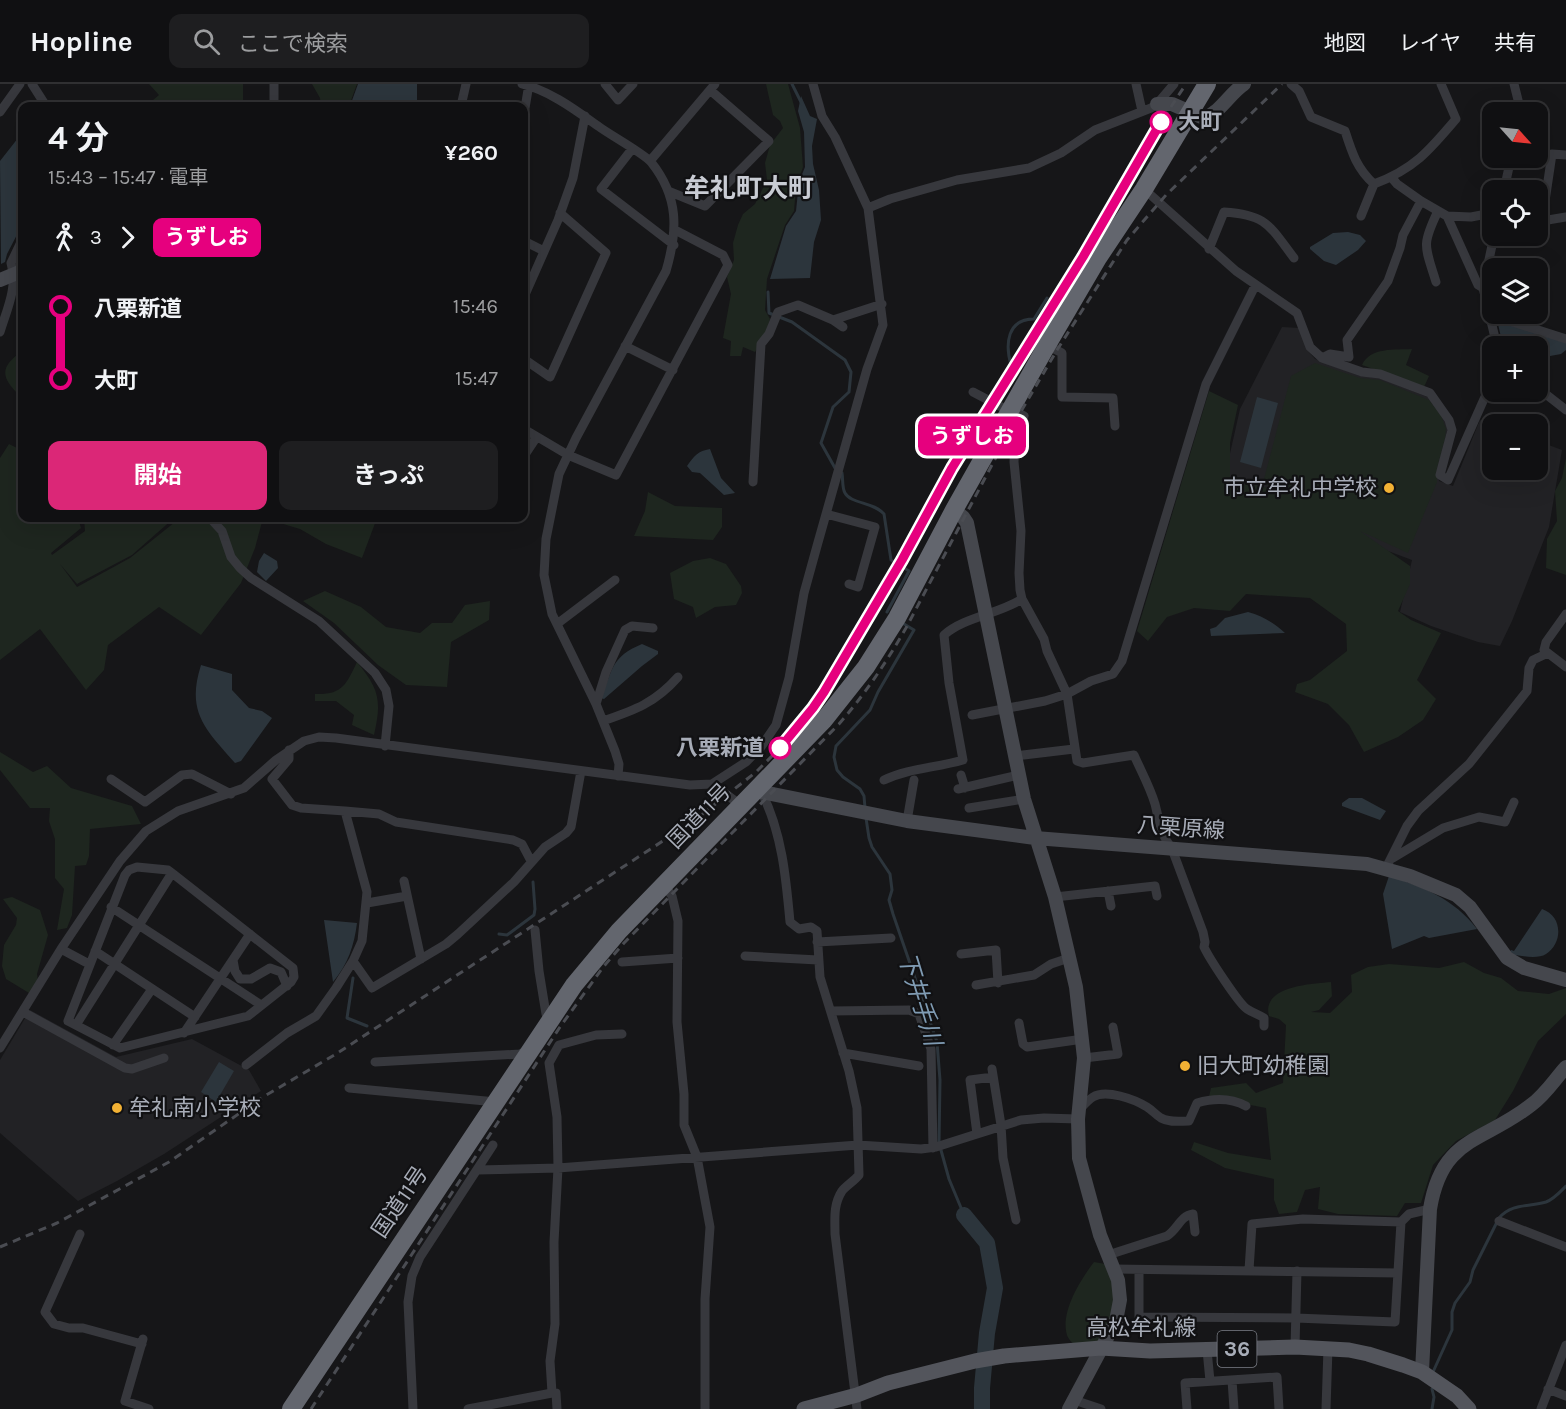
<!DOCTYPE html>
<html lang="ja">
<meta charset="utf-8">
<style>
:root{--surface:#101012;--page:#1e1e20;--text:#f1f3f6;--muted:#9c9d9f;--line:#303032;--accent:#db2777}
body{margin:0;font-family:Karla,"Noto Sans JP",sans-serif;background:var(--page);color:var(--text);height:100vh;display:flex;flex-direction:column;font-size:22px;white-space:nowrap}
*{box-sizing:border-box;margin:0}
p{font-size:20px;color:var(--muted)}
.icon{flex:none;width:33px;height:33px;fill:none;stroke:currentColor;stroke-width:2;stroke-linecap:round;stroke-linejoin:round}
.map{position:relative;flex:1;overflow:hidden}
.details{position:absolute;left:18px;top:18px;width:510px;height:420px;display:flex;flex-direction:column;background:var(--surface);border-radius:12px;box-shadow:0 6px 24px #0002,0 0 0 2px var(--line)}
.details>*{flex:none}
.badge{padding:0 12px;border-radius:9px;font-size:21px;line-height:39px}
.needle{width:39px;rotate:117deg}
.controls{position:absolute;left:1482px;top:18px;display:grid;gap:12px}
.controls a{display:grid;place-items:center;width:66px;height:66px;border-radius:12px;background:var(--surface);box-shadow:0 6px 24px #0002,0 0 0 2px var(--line);font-size:30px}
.map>.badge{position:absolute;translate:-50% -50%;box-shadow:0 0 0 3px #fff}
.legs{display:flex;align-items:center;gap:9px;height:66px;padding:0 30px;font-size:20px}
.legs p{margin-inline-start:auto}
.overview{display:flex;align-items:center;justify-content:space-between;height:102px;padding:0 30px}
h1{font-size:33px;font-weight:700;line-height:45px}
.action{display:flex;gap:12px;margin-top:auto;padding:12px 30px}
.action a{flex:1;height:69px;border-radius:12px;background:var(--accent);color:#fff;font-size:24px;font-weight:700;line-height:69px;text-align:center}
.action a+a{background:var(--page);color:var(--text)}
ul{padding:0 30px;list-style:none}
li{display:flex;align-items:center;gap:21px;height:72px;font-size:22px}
li i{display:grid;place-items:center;width:9px;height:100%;margin:0 8px;background:currentColor}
li i::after{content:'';width:15px;height:15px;margin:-8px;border:4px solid;border-radius:50%;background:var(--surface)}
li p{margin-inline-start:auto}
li:first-child i{background:linear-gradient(#0000 50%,currentColor 0)}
li:last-child i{background:linear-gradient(currentColor 50%,#0000 0)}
header{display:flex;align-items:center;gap:36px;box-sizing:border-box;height:84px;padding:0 30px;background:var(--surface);border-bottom:2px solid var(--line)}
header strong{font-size:28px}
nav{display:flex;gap:33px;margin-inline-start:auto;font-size:21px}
.search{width:420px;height:54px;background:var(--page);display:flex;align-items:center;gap:15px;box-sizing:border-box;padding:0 21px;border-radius:12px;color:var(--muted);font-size:22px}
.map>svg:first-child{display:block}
</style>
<header>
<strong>Hopline</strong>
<div class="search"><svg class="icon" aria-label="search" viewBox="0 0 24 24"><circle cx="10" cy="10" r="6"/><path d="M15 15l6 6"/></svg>ここで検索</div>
<nav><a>地図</a><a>レイヤ</a><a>共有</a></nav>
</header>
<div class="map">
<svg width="1566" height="1325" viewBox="0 0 1566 1325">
<rect width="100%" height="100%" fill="#161618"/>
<path fill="#222225" d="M1282 243 1299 244 1308 267 1315 275 1360 292 1380 294 1430 314 1448 343 1438 385 1439 397 1453 402 1480 336 1492 341V386H1538V357L1562 366 1549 443 1512 537 1500 562 1478 558 1431 542 1400 528 1412 476 1222 405 1240 325Z
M30 926 116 973 192 955 249 986 261 1007 164 1070 117 1097 78 1117 0 1049V976Z"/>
<path fill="#1e261f" d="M149 0H243V19L241 22H146L159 11Z
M312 0H357L349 22H321L320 14Z
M766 0H788L800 44 803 83 796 103 794 127 785 141 767 195 765 226 770 235 766 250 755 268 743 263 741 272H730L731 257 723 254 731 210 727 193 734 176 733 159 738 141 743 130 755 120 767 96 765 79 770 61 783 44 780 37 773 31Z
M1412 265 1406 281 1429 292 1424 303 1362 281C1370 263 1395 266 1412 265Z
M22 267V326L20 312C0 293 0 283 22 267Z
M1315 279 1360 294 1380 296 1429 316 1441 331 1446 345 1445 355 1437 384V398L1408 469 1360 447 1410 482V500L1398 527 1411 536 1441 549 1417 596 1436 615 1423 636 1398 653 1364 668 1349 641 1328 620 1295 608 1297 600 1310 596 1347 567 1346 540 1310 514 1246 510 1230 527 1194 524 1167 533 1148 557 1137 547 1209 307 1238 321 1230 359V399L1262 402 1283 410 1263 399 1291 292Z
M22 355V434H78L81 444 51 469 52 471 85 447 84 434H174L132 471 77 500 60 480 77 503 130 474 180 434H377L362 474 326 460 300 445 263 434 255 464 241 499 201 551 159 523 108 561 104 586 86 606 40 545 0 576V374L9 360 21 366Z
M1566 374V491L1546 484 1547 455 1557 437 1555 407 1562 394Z
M648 408 675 422 722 424V443L713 456 634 452 645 427Z
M710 474 726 480 741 502 742 509 736 521 715 523 696 534 693 523 674 515 670 489 693 477Z
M325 507 361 523 386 543 420 549 432 539H452L465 521 490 517 489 536 451 558 447 603 406 601 378 581 334 539 303 517Z
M357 578C379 605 382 616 374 651L352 641 354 631 336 617H315V610C342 611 346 601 357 578Z
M0 668 33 688 47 682 71 704 132 722 141 740 90 745 89 772 86 781 75 782 72 831 67 844 57 846 64 805 55 794V755L49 737 50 724H30L0 686Z
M12 813 40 826 48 851 37 890 38 897 29 909 6 895 2 882 4 861 16 841 17 834 3 815Z
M1464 878 1484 889 1501 894 1518 907 1549 910 1566 904V930L1538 957 1513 1007 1495 1036 1456 1057 1433 1081 1421 1119H1405L1397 1132 1338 1130 1318 1125 1320 1103 1305 1106 1297 1128 1279 1130 1274 1116V1095L1225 1084 1191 1066 1194 1058 1228 1069 1271 1076 1266 1024 1209 1013 1211 1004 1246 999 1256 1009 1283 999 1286 941 1279 935 1269 932C1261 902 1311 900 1331 898L1332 912 1319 926 1311 928 1330 929 1352 908 1351 891 1368 883 1389 880 1439 884Z
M1094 1178 1111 1181 1118 1217 1100 1257 1075 1262C1073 1259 1068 1255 1067 1251 1060 1228 1081 1195 1094 1178Z"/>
<path fill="#2c353c" d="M358 0H417V22H350Z
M801 12 810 32 817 35 812 62 813 80 819 106 821 136 814 158 810 194 770 195 786 142 796 127 799 98 805 83 804 48 798 27Z
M22 49V141L7 170 5 178 1 180 0 77Z
M1348 148 1360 151 1366 157 1358 166 1336 181 1324 177 1310 165V163L1333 149Z
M1499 238 1566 257V266L1561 270 1539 274 1538 281V262H1503L1498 240Z
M1257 313 1278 319 1261 384 1240 378Z
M710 365 721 394 735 409 724 411 700 389 692 388 687 382C694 372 698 367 710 365Z
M264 469 277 477 278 484 266 497 257 488 259 477Z
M1248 528C1263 532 1274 539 1285 549L1211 552 1210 545 1216 543 1225 534Z
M642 560 658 567V570L642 582 604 615 601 614C613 585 611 573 642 560Z
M201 581 232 590V606L249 624 262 627 272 634 241 677 235 679C205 645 186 628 201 581Z
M1349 714H1362L1386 727 1380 736 1342 722V719Z
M1389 792C1424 803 1454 815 1477 845L1429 854 1424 852 1392 865 1383 810Z
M1542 825C1563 832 1563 859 1546 870 1540 874 1529 873 1522 872 1517 871 1514 872 1509 869L1511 866 1514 867Z
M324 836 357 839C354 862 348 880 333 898Z
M219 978 234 987 216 1018 201 1008Z"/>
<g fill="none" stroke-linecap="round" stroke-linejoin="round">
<path stroke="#2c353c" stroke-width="3" d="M792 0 802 20
M768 208 769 229 792 238 845 276 851 288 849 308 833 323 821 359 835 384
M1011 281C1005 260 1007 235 1034 235L1047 214
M842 389C843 395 842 404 845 409 851 420 874 418 884 430L891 476 909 487 887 528
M865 724 864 712 860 705 843 693 837 686 834 673 836 662 870 626 878 608 914 546 904 540
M866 734 869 754 872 763 890 790 892 806 889 816 893 830 937 958 940 996 939 1059 949 1095 964 1131
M499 850 507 851 534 831 535 825 533 798
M353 894 347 934 367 942
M1433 1288 1452 1246V1228L1455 1219 1470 1198 1473 1186 1499 1134C1512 1119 1529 1123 1546 1118 1554 1115 1560 1108 1566 1102
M1432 1325 1434 1313 1432 1305"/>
<path stroke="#2c353c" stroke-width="16" d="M964 1131 987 1159 995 1204 987 1249 982 1304V1325"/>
<path stroke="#37383d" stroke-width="9" d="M32 0 46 22
M522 0C550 7 574 25 598 42 610 51 643 69 651 78 679 113 678 146 666 187L576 354 559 390 546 455 544 491 552 530 596 620 615 667 619 680 618 692
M605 0 618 16 633 0
M1136 0 1142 27
M1291 0 1299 7 1311 33 1345 47C1352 69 1357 85 1374 100
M1514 0 1521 28
M274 22V0
M461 22 466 0
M0 28 20 0
M524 30 529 0
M632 65 601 105 674 161
M650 77 715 0
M1392 94 1397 100 1421 117 1447 132 1471 133 1492 129
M1144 105 1236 187 1297 229 1310 263 1322 274 1362 288 1380 290 1430 309 1449 336 1452 346 1440 391 1448 396 1492 297
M1504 106 1511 74
M668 107 705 122 769 57 710 6
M868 124 890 115 957 96 1029 84 1061 69 1095 46 1151 24 1157 20 1174 0
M1361 132 1374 100C1414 85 1429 67 1456 35L1441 0
M1447 132 1478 201 1483 204
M1538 135 1542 137 1566 133
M1542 137 1552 70 1566 71
M1494 152 1483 204 1497 262
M524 157 544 167
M1209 165 1224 128C1267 131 1269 141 1294 174
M1436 198C1425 162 1421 162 1438 127
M524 213 558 136 573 94 585 32
M1491 231 1566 255
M833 236 882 220
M0 248C7 225 18 203 11 179L22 156
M1047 261 1062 269V313L1113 314 1115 342
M625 262 673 286
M1322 274 1330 270 1349 273 1347 256 1388 197 1400 164 1403 151 1421 117
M524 275 550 293 606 169 560 129
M1538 304 1566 326
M973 308 1009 327
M1011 325 1024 332 1015 352 1014 378 1021 447 1019 489 1020 506 1022 515 1044 555 1047 567 1067 610 1077 677 1083 679 1134 671C1141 687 1150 703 1155 720 1159 736 1161 751 1172 765L1203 848 1205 858 1204 863C1209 874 1239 920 1247 925 1253 929 1258 930 1264 934V942
M524 345 568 371 616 391 728 181 723 171 675 146
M524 372 536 354
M753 398 761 260 769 250 778 228 798 221 833 236 843 243
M826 430 875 443 858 503 849 500
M210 434 222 447 231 473 240 484 251 494 319 537 375 589 386 606 389 622 385 662
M1566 530 1546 558 1544 566 1566 583
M557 540 615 496
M596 620 606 588 625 546 632 542 653 544
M972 631 1045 617 1067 610 1091 597 1113 590 1122 577 1206 300 1255 202
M603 637C635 626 655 619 678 593
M289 666V675L272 695 292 721 301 724 345 727 367 808 362 857 353 877 372 904 446 860 458 850 514 798 545 763 566 749 571 743 581 687
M1015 672 1074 665
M961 691 965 704
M111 695 145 718 182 691 192 690 231 710
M884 696C909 684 936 684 963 676L949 599 944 551C964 533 999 530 1022 515
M712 700 742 722
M958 705 1019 691
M762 709C782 749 786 794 790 838L799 845 811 843 817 847 820 893 849 987 857 1024 859 1091C854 1097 846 1102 842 1107 833 1121 835 1135 835 1150L857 1325
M969 724 1024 715
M345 727 379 730 396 738 513 756 522 760 531 777
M907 737 914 696
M1393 774 1443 744 1479 733 1505 738 1514 718
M137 783 168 786 172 789 293 884 294 893 291 898 248 932 120 964 68 937 125 791 129 786Z
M1385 786 1407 742 1418 727 1469 680 1527 607 1529 584 1533 576 1548 569
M404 797 421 875
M665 802 672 812 678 837 677 938 684 1010V1041L697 1073 710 1143 705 1215V1325
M1108 807 1111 822
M1055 813 1155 802 1157 812
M367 819 407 812
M111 823 261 921
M535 846 539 887 546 930 550 935
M817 858 891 854
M61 865 89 880
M95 867 195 933
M961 870 996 866 998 899
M745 872 818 876
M233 876 235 887 240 895H251L270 884 281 888 287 902
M622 878 678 874
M976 901 1034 891 1051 880 1069 874
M831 927 909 926 919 930 931 965 933 1064
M23 928 125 984 132 985 164 974
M1019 939 1023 960 1027 963 1083 955
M76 941 172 789
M184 949 250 850
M113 961 152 905
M0 964 61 865 120 777 146 747 178 727 244 704 276 676 304 657 319 653 336 654 690 701 712 700 746 678 761 663 776 641 789 594 804 509 817 462 867 285 883 241 868 124 835 53 822 32 813 0
M843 969 919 982
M1084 974 1118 970 1113 943
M375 978 520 970 527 967
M246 981 287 949 316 932 336 904 353 877
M992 985 1001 1041 1003 1074 1016 1136
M349 1004 496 1018
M1079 1026C1083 1022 1088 1016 1093 1013 1106 1005 1134 1015 1147 1023 1152 1026 1156 1031 1161 1034 1170 1039 1180 1037 1189 1037L1197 1019C1214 1014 1231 1014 1246 1022
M977 1050 970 996 993 993
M478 1086 558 1084 858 1061 921 1065 936 1063 1021 1036 1044 1034 1078 1035
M1499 1137 1566 1163
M80 1150 45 1228 54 1240 69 1244H83L142 1260
M1108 1171 1167 1152C1178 1145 1180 1132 1193 1130L1195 1148
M1114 1185 1398 1189
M1139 1186V1233L1296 1234 1395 1238 1401 1138 1409 1130 1430 1125
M1249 1186 1252 1140 1303 1135 1401 1138
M143 1255 125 1317 149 1325
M1295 1263 1297 1187
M1207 1266 1210 1297
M1232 1296 1234 1325
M1548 1305 1566 1312
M1074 1316 1101 1325
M413 1325 408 1218 412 1192 420 1173 493 1061
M468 1325 552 1309
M557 1325 556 1309H552L550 1277 555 1240 554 1158 558 1084 557 1033 549 979 559 961 596 951 622 950
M1187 1325 1185 1299 1277 1293 1279 1325
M1326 1325 1328 1264
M1541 1325 1566 1261"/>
<path stroke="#45474d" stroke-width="14" d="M1157 20H1172L1204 34C1221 28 1230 9 1244 0
M0 196 22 187
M954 426 963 433 967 439 1024 715 1055 813 1076 903 1084 974 1078 1035 1079 1074 1100 1151 1118 1196 1120 1216 1116 1237 1069 1325
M757 707 907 737 1035 754 1367 780 1410 792 1456 811 1470 823 1507 874 1524 884 1566 896
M1422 1288 1430 1125C1442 1052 1483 1059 1531 1021 1545 1011 1555 995 1566 983"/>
<path stroke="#53555c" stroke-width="15" d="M804 1325 857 1311 888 1299 975 1277 1004 1272 1101 1264 1150 1267 1295 1263 1349 1266 1368 1270 1403 1281 1422 1288 1457 1312 1469 1325"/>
<path stroke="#63666e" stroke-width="18" d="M291 1325 574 901 619 847 824 636 866 583 897 534 954 426 1047 261 1098 174 1144 105 1207 0"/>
<path stroke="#4a4c52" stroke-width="3" stroke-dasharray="8 6" stroke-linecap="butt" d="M0 1163 57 1139 169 1078 263 1013 336 970 695 736 756 688 783 661 813 624 902 476 952 384 1083 173 1161 38 1186 0
M311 1325 560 943 604 882 624 859 839 640C865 610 886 579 906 544L1013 341 1057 266 1127 156 1166 111 1282 0"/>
</g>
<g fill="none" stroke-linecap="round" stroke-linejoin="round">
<g stroke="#fff" stroke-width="14">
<path id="line-1" d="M780 664 813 624 824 608 902 476 952 384 1083 173 1161 38"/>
</g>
<use href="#line-1" stroke="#e6007e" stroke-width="9"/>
</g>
<g fill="#fff" stroke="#e6007e" stroke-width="3">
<circle cx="1161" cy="38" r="10"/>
<circle cx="780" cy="664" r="10"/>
</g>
<g fill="#f2b134" stroke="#111113" stroke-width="2">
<circle cx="1389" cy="404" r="6"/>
<circle cx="1185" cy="982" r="6"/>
<circle cx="117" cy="1024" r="6"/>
</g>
<g text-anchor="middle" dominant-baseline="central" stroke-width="4.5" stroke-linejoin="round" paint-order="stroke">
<rect fill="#111113" stroke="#7b7e86" stroke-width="1.5" x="1217.5" y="1247" width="39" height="36" rx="4.5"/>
<g font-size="21" font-weight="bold" fill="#a8adb8">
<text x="1237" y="1265">36</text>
</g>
<g font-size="22" font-weight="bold" fill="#a8adb8" stroke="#111113" text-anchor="start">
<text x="1178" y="38">大町</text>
<text x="764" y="664" text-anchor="end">八栗新道</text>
</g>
<g font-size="22" fill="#a8adb8" stroke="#111113" text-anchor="start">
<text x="1377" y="404" text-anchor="end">市立牟礼中学校</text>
<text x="1197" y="982">旧大町幼稚園</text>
<text x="129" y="1024">牟礼南小学校</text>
</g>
<g font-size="22" fill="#a8adb8" stroke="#111113">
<text transform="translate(699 732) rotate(-46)">国道11号</text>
<text transform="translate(1181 744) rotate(4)">八栗原線</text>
<text transform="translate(400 1118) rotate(-56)">国道11号</text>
<text x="1141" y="1244">高松牟礼線</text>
</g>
<g font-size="24" font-style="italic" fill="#7f9bb3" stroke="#111113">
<text transform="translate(920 915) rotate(73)">下井手川</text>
</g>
<g font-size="26" font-weight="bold" fill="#c9ccd4" stroke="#111113">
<text x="749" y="104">牟礼町大町</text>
</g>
</g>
</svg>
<div class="controls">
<a><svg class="needle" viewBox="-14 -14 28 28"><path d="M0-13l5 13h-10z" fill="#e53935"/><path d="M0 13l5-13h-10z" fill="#9c9d9f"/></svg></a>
<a><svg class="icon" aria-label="locate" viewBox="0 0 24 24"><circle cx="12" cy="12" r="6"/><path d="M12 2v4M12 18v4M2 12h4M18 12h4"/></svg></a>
<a><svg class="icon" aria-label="layers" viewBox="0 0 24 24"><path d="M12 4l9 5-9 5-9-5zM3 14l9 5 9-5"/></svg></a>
<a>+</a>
<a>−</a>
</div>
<b class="badge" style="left:972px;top:352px;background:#e6007e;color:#fff">うずしお</b>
<section class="details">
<div class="overview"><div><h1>4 分</h1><p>15:43 – 15:47 · 電車</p></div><b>¥260</b></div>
<div class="legs"><svg class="icon" aria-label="walk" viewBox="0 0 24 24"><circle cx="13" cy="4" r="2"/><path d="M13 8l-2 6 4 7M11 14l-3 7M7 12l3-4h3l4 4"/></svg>3<svg class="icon" aria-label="forward" viewBox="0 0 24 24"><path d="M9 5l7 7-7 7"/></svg><b class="badge" style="background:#e6007e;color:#fff">うずしお</b></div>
<ul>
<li><i style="color:#e6007e"></i><b>八栗新道</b><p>15:46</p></li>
<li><i style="color:#e6007e"></i><b>大町</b><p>15:47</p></li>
</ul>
<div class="action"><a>開始</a><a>きっぷ</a></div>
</section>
</div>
